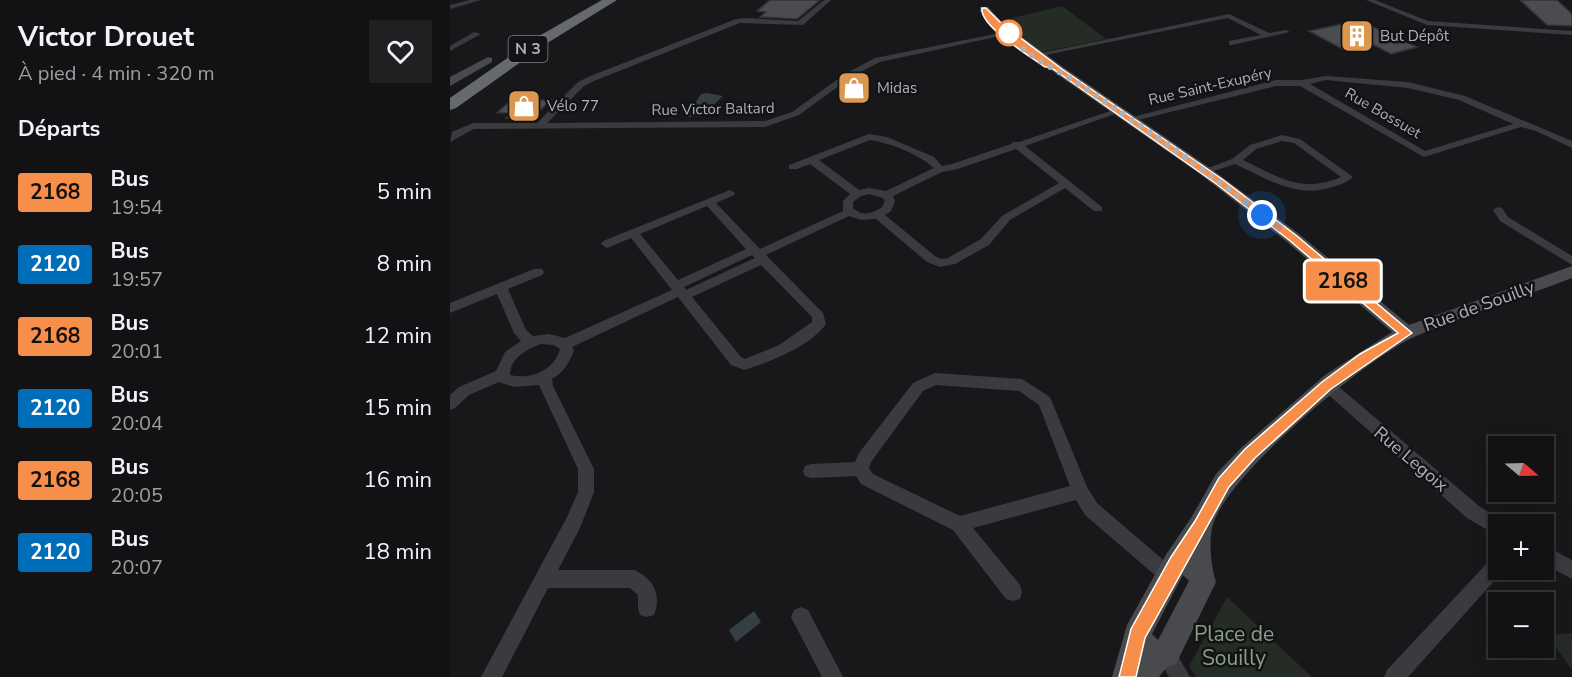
<!DOCTYPE html>
<html lang="fr">
<meta charset="utf-8">
<style>
:root{--surface:#121214;--page:#1f2022;--text:#f1f3f6;--muted:#9c9ea0;--line:#313234}
body{margin:0;font-family:"Nunito Sans",sans-serif;background:var(--page);color:var(--text);height:100vh;display:flex;flex-direction:column;font-size:22px;white-space:nowrap}
*{box-sizing:border-box;margin:0}
p{font-size:20px;color:var(--muted)}
.icon{flex:none;width:33px;height:33px;fill:none;stroke:currentColor;stroke-width:2;stroke-linecap:round;stroke-linejoin:round}
.map{position:relative;flex:1;overflow:hidden}
.details{display:flex;flex-direction:column;background:var(--surface);width:450px}
.details>*{flex:none}
.badge{padding:0 12px;border-radius:4px;font-size:21px;line-height:39px}
.needle{width:39px;rotate:109deg}
.controls{position:absolute;left:1038px;top:436px;display:grid;gap:12px}
.controls a{display:grid;place-items:center;width:66px;height:66px;border-radius:0px;background:var(--surface);box-shadow:0 6px 24px #0002,0 0 0 2px var(--line);font-size:30px}
.you{position:absolute;width:30px;height:30px;margin:-15px;border:4px solid #fff;border-radius:50%;background:#1a73e8;box-shadow:0 0 0 9px #1a73e833}
.map>.badge{position:absolute;translate:-50% -50%;box-shadow:0 0 0 3px #fff}
h2{padding:0 18px;font-size:22px;line-height:54px}
.round{display:grid;place-items:center;flex:none;width:63px;height:63px;border-radius:0px;background:var(--page)}
.headline{display:flex;align-items:center;justify-content:space-between;height:102px;padding:0 18px}
h1{font-size:28px;font-weight:700;line-height:45px}
ul{padding:0;list-style:none}
li{display:flex;align-items:center;gap:18px;height:72px;padding:0 18px}
li div{flex:1}
li b{display:block;font-size:22px}
li em{font-style:normal}
li .badge{min-width:66px;font-weight:700;text-align:center}
main{display:flex;flex:1;min-height:0}
.map>svg:first-child{display:block}
</style>
<main>
<section class="details">
<div class="headline"><div><h1>Victor Drouet</h1><p>À pied · 4 min · 320 m</p></div><a class="round"><svg class="icon" aria-label="heart" viewBox="0 0 24 24"><path d="M12 20l-8-8c-3-5 5-10 8-4 3-6 11-1 8 4z"/></svg></a></div>
<h2>Départs</h2>
<ul>
<li><span class="badge" style="background:#f78f4b;color:#111">2168</span><div><b>Bus</b><p>19:54</p></div><em>5 min</em></li>
<li><span class="badge" style="background:#006db8;color:#fff">2120</span><div><b>Bus</b><p>19:57</p></div><em>8 min</em></li>
<li><span class="badge" style="background:#f78f4b;color:#111">2168</span><div><b>Bus</b><p>20:01</p></div><em>12 min</em></li>
<li><span class="badge" style="background:#006db8;color:#fff">2120</span><div><b>Bus</b><p>20:04</p></div><em>15 min</em></li>
<li><span class="badge" style="background:#f78f4b;color:#111">2168</span><div><b>Bus</b><p>20:05</p></div><em>16 min</em></li>
<li><span class="badge" style="background:#006db8;color:#fff">2120</span><div><b>Bus</b><p>20:07</p></div><em>18 min</em></li>
</ul>
</section>
<div class="map">
<svg width="1122" height="677" viewBox="0 0 1122 677">
<rect width="100%" height="100%" fill="#18181a"/>
<path fill="#252b25" d="M612 6 656 39 592 52 551 21Z
M777 597 862 677H746L739 666Z
M1122 633V670L1097 635Z"/>
<path fill="#353f43" d="M257 93 273 96 252 116 236 117 251 94Z
M304 611 311 622 286 642 279 630Z"/>
<path fill="#4a4c4f" stroke="#323336" stroke-width="1.5" d="M320 0H370L347 19 310 17 316 12 307 11Z
M1070 0H1107L1122 14V26L1097 25Z
M892 24 901 29 919 25 967 47 941 54 922 44 896 51 859 31Z
M61 100H101L85 115 78 118H56L61 113H47Z"/>
<g fill="none" stroke-linecap="round" stroke-linejoin="round">
<path fill="#3a3b3e" fill-rule="evenodd" d="M20 0H31L0 9V5Z
M374 0H381L353 25 290 23 144 81 134 86 97 123 315 121 342 112 395 74 425 58 560 31 564 33 430 62 401 77 349 115 315 127 24 129 0 142 2 132 23 123H87L128 82 138 77 286 19 297 18 348 21Z
M916 0H925L978 21 1122 31V35L977 25Z
M779 14 819 33 836 30 840 32 782 45H779V41L811 35 778 18 581 58 577 56Z
M24 32 31 34 0 51V46Z
M876 76 958 82 1015 96 1122 141V148L1086 131 1071 127 974 157 850 86H826L680 122 675 119 826 80H852ZM876 80 958 88 1009 100 1063 124 975 151 860 84Z
M666 109 673 111 575 146 652 207V211H644L615 188 560 220 539 245 505 264 490 267 477 262 426 219 411 220 399 216 316 255 373 313 376 324C361 346 318 363 294 370L281 365 228 297 122 347 124 350C120 362 114 372 102 379L103 386 144 469V492L130 528 108 570H184C203 578 212 595 204 615L197 617 190 615 188 608V595L180 588H98L52 677H31L117 517 128 492V469L89 385 64 387 49 382 19 395 5 408 0 410V395L9 387 46 371 55 352 71 341 64 333 47 294 0 313V303L84 269H92L94 272 92 275 58 289 76 330 83 336 99 334 115 338 222 290 181 238 157 248 151 244 153 241 280 190 285 193 284 195 266 203 310 249 393 211V201L400 194 360 164 347 169H339V165L419 134 437 137 484 157 492 166 502 164 561 144 563 142H569ZM420 140C440 143 469 154 484 168L436 191 419 188 409 190 369 160ZM566 149 609 183 552 216 531 239 498 258 491 259 485 256 435 215 441 211 445 201 443 196 492 172 508 169ZM419 194 433 198 435 201 432 207C422 214 412 217 403 208V202L411 196ZM257 206 296 249 228 280 190 234ZM302 255 305 258 236 290 234 287ZM311 265 362 317V322L329 345 295 359 291 357 242 297ZM91 344 104 345 110 349C104 371 80 380 60 375 60 358 77 349 91 344Z
M832 135 850 139 903 177C898 182 890 185 882 187 847 199 817 179 785 164L755 174 750 171 782 159 800 145ZM832 141 844 143 891 177C851 194 829 177 793 160L806 149Z
M1048 207 1052 208 1058 217 1122 256V265L1050 221 1043 210Z
M485 373 572 379 600 397 637 487 647 503 725 570 728 576 725 582 719 585 713 582 635 515 626 500 523 528 570 585 572 592 570 599 563 601 556 599 503 530 411 484 406 476 361 478 355 476 353 471 355 466 361 464 405 462 409 453 463 383ZM486 385 569 391 589 405 620 486 510 516 423 474 419 468 421 462 473 391Z
M877 379 882 381 1029 506 1054 522 1055 525H1048V536L1017 518 872 389 870 385 872 381Z
M1094 545 1122 560V579L1094 564Z
M1048 555V570H1054L958 677H934L937 670 1042 558Z
M351 607 358 610 393 677H372L341 617 344 610Z
M716 644 723 647 740 677H719L706 654 709 647Z"/>
<path fill="#484a4e" fill-rule="evenodd" d="M530 7H538L553 23 613 67 760 168 849 234 959 325 1122 266V278C1070 298 1015 315 964 337 916 359 773 477 762 528 759 544 761 567 766 582L726 664 716 668 709 677H662L677 625 717 553 741 518 766 474 792 447 875 375 942 332 837 242 750 174 605 73 545 27 530 11ZM733 575 739 581 708 640 702 634Z
M38 57 42 58V62L0 86V77Z"/>
<path fill="#666a6f" fill-rule="evenodd" d="M152 0H167L99 42 6 108 0 110V98L89 36Z"/>
</g>
<path fill="#f78f4b" stroke="#fff" stroke-width="1.5" d="M532 8H536L552 24 612 69 772 179 847 236 962 333 881 389 805 458 779 487 695 638 686 677H669L681 629 721 557 745 521 769 478 795 449 872 382 910 354 948 333 839 240 765 183 600 67H595C580 56 529 26 532 8Z"/>
<g fill="none" stroke-linecap="round" stroke-linejoin="round">
<path stroke="#acb1b8" stroke-width="6" stroke-dasharray="0 10.8" d="M559 33C576 58 604 67 629 84 691 126 753 168 812 215"/>
</g>
<defs>
<g id="building-square" transform="scale(1.725)"><rect x="-9" y="-9" width="18" height="18" rx="4" fill="#dc974e" stroke="#131315"/><path d="M-4-6H4V6H1V3H-1V6H-4ZM-2.5-4.3h1.7v1.8h-1.7ZM.8-4.3h1.7v1.8H.8ZM-2.5-1h1.7V.8h-1.7ZM.8-1h1.7V.8H.8Z" fill="#fff"/></g>
<g id="shop-square" transform="scale(1.725)"><rect x="-9" y="-9" width="18" height="18" rx="4" fill="#dc974e" stroke="#131315"/><path d="M-5-2.5h2.3a2.7 3.5 0 0 1 5.4 0H5L5.5 6h-11ZM-1.5-2.5h3a1.5 2.3 0 0 0-3 0Z" fill="#fff"/></g>
</defs>
<g fill-rule="evenodd">
<use href="#building-square" x="907" y="36"/>
<use href="#shop-square" x="404" y="88"/>
<use href="#shop-square" x="74" y="106"/>
</g>
<circle fill="#fff" stroke="#f78f4b" stroke-width="3" cx="559" cy="33" r="12"/>
<g text-anchor="middle" dominant-baseline="central" stroke-width="5" stroke-linejoin="round" paint-order="stroke">
<g font-size="15" fill="#acb1b8" stroke="#131315" text-anchor="start">
<text x="930" y="36">But Dépôt</text>
<text x="427" y="88">Midas</text>
<text x="97" y="106">Vélo 77</text>
</g>
<g font-size="15" fill="#acb1b8" stroke="#131315">
<text transform="translate(760 86) rotate(-13)">Rue Saint-Exupéry</text>
<text transform="translate(263 109) rotate(-1)">Rue Victor Baltard</text>
<text transform="translate(933 113) rotate(30)">Rue Bossuet</text>
</g>
<rect fill="#131315" stroke="#7e8287" stroke-width="1.5" x="58.5" y="36" width="39" height="26" rx="4.5"/>
<g font-size="16" font-weight="bold" fill="#acb1b8">
<text x="78" y="49">N 3</text>
</g>
<g font-size="18" fill="#acb1b8" stroke="#131315">
<text transform="translate(1029 306) rotate(-20)">Rue de Souilly</text>
<text transform="translate(961 459) rotate(40)">Rue Legoix</text>
</g>
<g font-size="21" fill="#88a086" stroke="#131315">
<text x="784" y="634">Place de<tspan x="784" dy="24">Souilly</tspan></text>
</g>
</g>
</svg>
<div class="controls">
<a><svg class="needle" viewBox="-14 -14 28 28"><path d="M0-13l5 13h-10z" fill="#e53935"/><path d="M0 13l5-13h-10z" fill="#9c9ea0"/></svg></a>
<a>+</a>
<a>−</a>
</div>
<div class="you" style="left:812px;top:215px"></div>
<b class="badge" style="left:893px;top:281px;background:#f78f4b;color:#111">2168</b>
</div>
</main>
